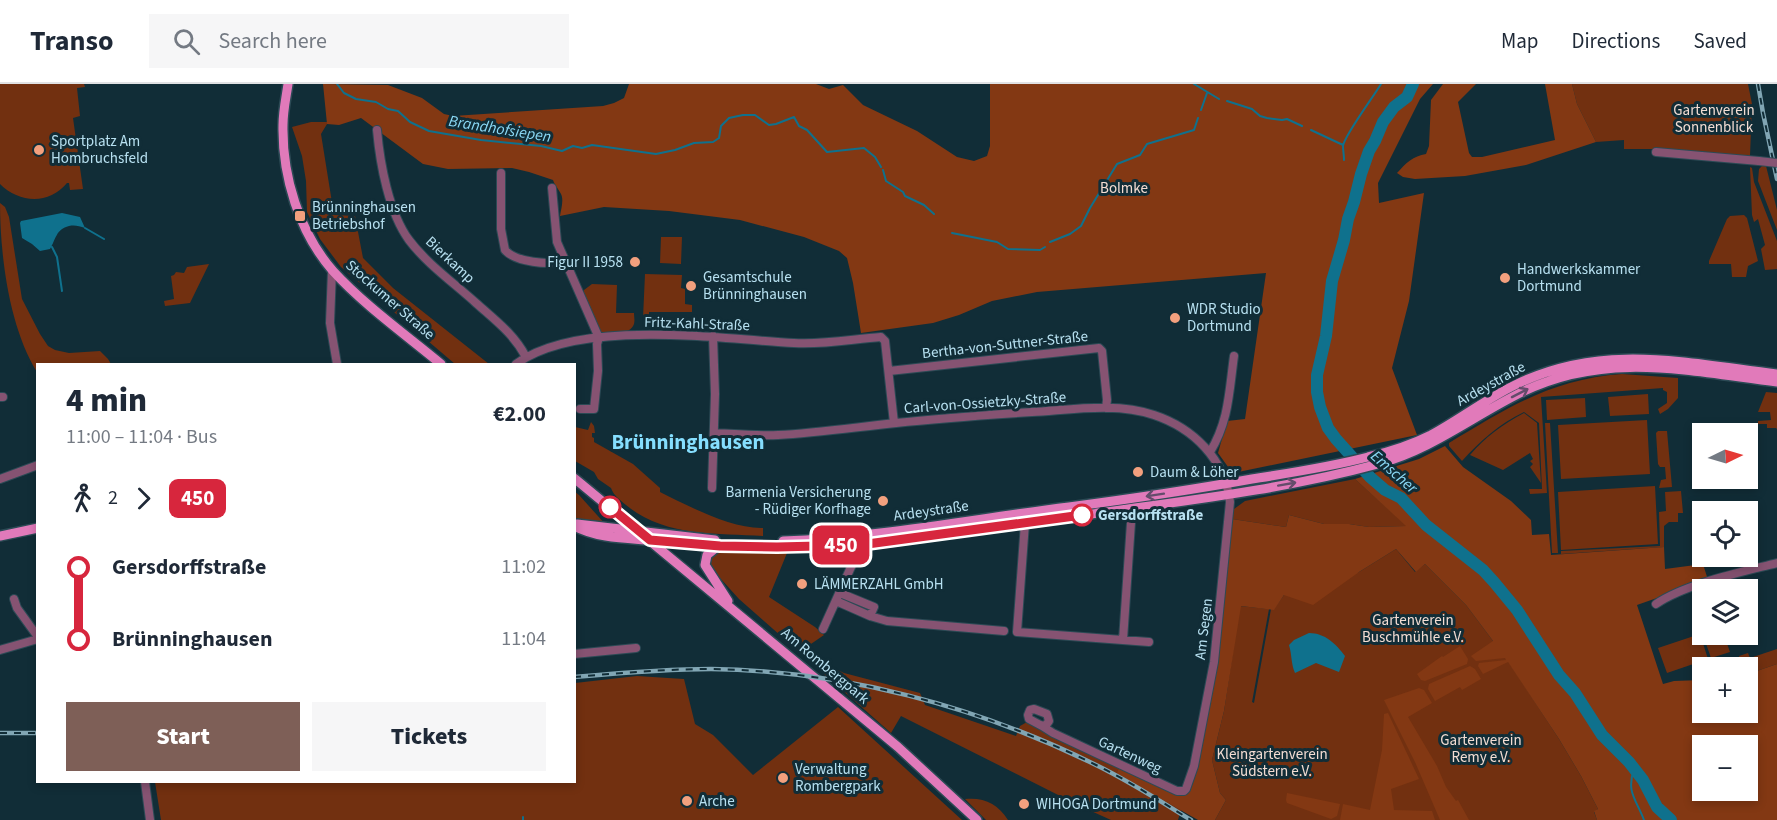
<!DOCTYPE html>
<meta charset="utf-8">
<style>
:root{--surface:#fff;--page:#f6f6f7;--text:#1f2937;--muted:#747a83;--line:#e0e1e3;--accent:#7e5f57}
body{margin:0;font-family:"Source Sans 3",sans-serif;background:var(--page);color:var(--text);height:100vh;display:flex;flex-direction:column;font-size:22px;white-space:nowrap}
*{box-sizing:border-box;margin:0}
p{font-size:20px;color:var(--muted)}
.icon{flex:none;width:33px;height:33px;fill:none;stroke:currentColor;stroke-width:2;stroke-linecap:round;stroke-linejoin:round}
.map{position:relative;flex:1;overflow:hidden}
.drawer{position:absolute;left:36px;top:279px;width:540px;height:420px;display:flex;flex-direction:column;background:var(--surface);border-radius:0px;box-shadow:0 3px 9px #0003}
.drawer>*{flex:none}
.badge{padding:0 12px;border-radius:9px;font-size:21px;line-height:39px}
.needle{width:39px;rotate:85deg}
.controls{position:absolute;left:1692px;top:339px;display:grid;gap:12px}
.controls a{display:grid;place-items:center;width:66px;height:66px;border-radius:0px;background:var(--surface);box-shadow:0 3px 9px #0003;font-size:30px}
.map>.badge{position:absolute;translate:-50% -50%;box-shadow:0 0 0 3px #fff}
.legs{display:flex;align-items:center;gap:9px;height:66px;padding:0 30px;font-size:20px}
.legs p{margin-inline-start:auto}
.headline{display:flex;align-items:center;justify-content:space-between;height:102px;padding:0 30px}
h1{font-size:33px;font-weight:800;line-height:45px}
.button{display:flex;gap:12px;margin-top:auto;padding:12px 30px}
.button a{flex:1;height:69px;border-radius:0px;background:var(--accent);color:#fff;font-size:24px;font-weight:800;line-height:69px;text-align:center}
.button a+a{background:var(--page);color:var(--text)}
ul{padding:0 30px;list-style:none}
li{display:flex;align-items:center;gap:21px;height:72px;font-size:22px}
li i{display:grid;place-items:center;width:9px;height:100%;margin:0 8px;background:currentColor}
li i::after{content:'';width:15px;height:15px;margin:-8px;border:4px solid;border-radius:50%;background:var(--surface)}
li p{margin-inline-start:auto}
li:first-child i{background:linear-gradient(#0000 50%,currentColor 0)}
li:last-child i{background:linear-gradient(currentColor 50%,#0000 0)}
header{display:flex;align-items:center;gap:36px;box-sizing:border-box;height:84px;padding:0 30px;background:var(--surface);border-bottom:2px solid var(--line)}
header strong{font-size:28px}
nav{display:flex;gap:33px;margin-inline-start:auto;font-size:21px}
.search{width:420px;height:54px;background:var(--page);display:flex;align-items:center;gap:15px;box-sizing:border-box;padding:0 21px;border-radius:0px;color:var(--muted);font-size:22px}
.map>svg:first-child{display:block}
</style>
<header>
<strong>Transo</strong>
<div class="search"><svg class="icon" aria-label="search" viewBox="0 0 24 24"><circle cx="10" cy="10" r="6"/><path d="M15 15l6 6"/></svg>Search here</div>
<nav><a>Map</a><a>Directions</a><a>Saved</a></nav>
</header>
<div class="map">
<svg width="1777" height="736" viewBox="0 0 1777 736">
<rect width="100%" height="100%" fill="#112d37"/>
<path fill="#723010" d="M0 0H84L85 3 77 4 80 32 73 34 83 105 70 106 69 99H67C49 121 19 119 0 100Z
M1572 0H1748L1752 20 1750 72 1658 65H1624V56L1596 58 1577 20Z
M311 38H327V40L321 50 334 131 355 132 363 174 393 204 489 280H455L341 183 320 155 307 128 306 97 302 72 292 43Z
M1762 82H1766L1777 126V146L1758 97 1759 85Z
M1750 83 1752 84 1754 98 1777 157V185L1765 186 1761 165 1765 161 1758 135 1754 138 1752 131Z
M0 119 5 123 9 133 22 215 40 250 48 262 55 266 69 269 100 267 108 275 111 280H38L37 288C9 243 0 171 0 119Z
M1744 131 1747 134 1758 177 1748 182 1746 193H1732L1731 180H1709V177L1727 135 1730 132Z
M661 153H682L681 180 660 179Z
M209 180 190 219 165 222 164 217 174 215 171 192 174 191 176 188 184 189 187 183Z
M645 190 682 191 681 204 685 205V220L692 221V228H649V235H645L643 234Z
M592 200 617 201 616 229H634C634 233 635 236 634 240 630 252 610 249 601 250L584 213V206Z
M1622 290 1678 294V314L1668 325 1660 330 1658 325 1667 319V308L1663 306V304L1541 313 1547 409 1530 410 1529 405H1542L1539 339 1524 328C1499 340 1481 356 1462 377L1449 362V359C1507 324 1552 295 1622 290Z
M1766 308 1777 309V345L1776 344H1767V340H1758V337L1771 336 1770 328H1758Z
M1648 310 1649 330 1610 332 1608 313Z
M1585 314 1586 333 1547 336 1546 316Z
M1524 329 1537 339 1541 399 1530 383 1533 380 1530 377 1533 375 1530 369 1503 386 1470 371C1485 353 1503 340 1524 329Z
M1647 336 1650 390 1561 395 1558 341Z
M591 338 594 342 595 349H592V353L594 354V358L633 380 660 404V408C688 422 732 445 763 444V452C717 449 664 453 626 421 619 415 614 412 611 404L598 395 594 388 575 377V343L588 346Z
M1545 339H1550L1558 469H1552Z
M1658 347H1667L1672 403 1659 404 1661 396 1666 395 1665 383H1660L1658 380 1656 349Z
M1355 395 1407 442 1369 443 1349 440H1324L1289 431 1286 443 1232 435 1234 425 1245 417Z
M1655 402 1658 460 1561 466 1558 408Z
M574 407 579 411 606 441 575 434Z
M1681 407 1683 429H1678V438H1669L1664 442V463L1561 470V467L1660 462 1659 428 1666 427 1665 408Z
M1396 465 1415 488 1425 480 1466 521 1508 577 1559 655 1581 692 1598 725 1594 728 1597 736H1215L1226 716 1220 709 1212 676 1224 627 1240 522 1269 525 1252 618 1254 619 1271 525H1274L1284 511 1359 488Z
M718 469H787L769 513 815 543 824 551 808 562 802 569 844 589 920 609 925 621 1016 652 1020 642 1027 638 1119 683 1118 690 1181 726 1178 736H1111L1080 722 901 632 891 649 739 515 711 484 710 478 711 474Z
M1700 550 1708 575 1667 589 1658 564Z
M1703 551H1724L1730 568 1711 574Z
M1777 565V580L1748 590V584L1718 583 1740 576 1739 572 1748 569 1750 574Z
M637 592 684 595 695 640 713 651 753 691 838 623 962 736H161L155 698H574L575 599Z
M965 715C984 713 998 720 1008 736H986Z"/>
<path fill="#833813" fill-rule="evenodd" d="M323 0 388 1 422 14 444 30 453 32 603 22 614 19 624 14 629 0H816L829 5 843 1 863 21 917 47 957 73 974 77 987 72 990 62V0H1433L1420 15 1378 99 1379 119 1424 109 1409 217 1392 284 1417 351 1243 387 1234 389 1231 387 1218 369 1227 337 1245 335 1266 189 1037 208 992 217 959 231 933 239 861 249 853 199 847 174 839 167 804 153 740 136 669 127 604 123 560 132C561 125 564 116 561 110 558 104 555 102 553 96L529 88 512 84 448 85 423 80 361 34 339 41 327 40Z
M1443 0H1476L1458 18 1469 69 1472 73H1482L1555 56 1545 0H1572L1577 20 1596 58 1526 81 1465 92 1415 95 1403 93 1397 89C1406 79 1413 72 1426 70L1429 62 1431 16Z
M1445 362 1463 383 1511 417 1531 436 1532 451 1549 450 1551 471 1664 463 1665 485 1703 480 1708 496 1637 521 1663 600 1674 597 1702 596V628H1748V590L1777 580V736H1597L1594 727 1598 725 1581 692 1559 655 1508 578 1483 590 1478 582 1479 579 1506 576 1505 574 1476 577 1471 572 1493 557 1466 521 1425 480 1416 488 1396 465 1359 488 1313 521 1284 511 1274 526 1241 522 1224 627 1212 676 1220 709 1226 716 1215 736H1198L1117 690 1119 683 1180 710 1196 684 1232 435 1286 443 1289 431 1324 440H1349L1369 443 1406 442 1355 395 1419 375ZM1702 662H1748V706H1702Z
M1460 562 1468 575 1467 580 1425 597 1421 596 1417 590 1442 572 1443 573Z
M1470 582 1475 585 1481 595 1462 606 1460 603 1435 617 1428 605 1429 600Z
M1419 604 1424 606 1432 619 1408 633 1437 682 1446 703 1456 717 1458 716 1469 736H1440L1415 678 1384 616Z
M1388 629 1419 695 1391 705 1394 726 1432 727 1435 736H1340L1343 720 1370 726 1382 666 1384 630Z
M1287 709 1340 720 1337 732 1331 735 1287 719 1286 716Z"/>
<path fill="#0f718d" d="M62 129 80 133 85 144C79 142 75 141 69 142 56 145 56 155 50 165L40 167 32 160 22 154 20 139 21 137Z
M1309 549C1325 549 1336 560 1345 572L1339 588 1316 579 1295 589C1291 580 1292 571 1289 561L1294 556Z"/>
<g fill="none" stroke-linecap="round" stroke-linejoin="round">
<path stroke="#0f718d" stroke-width="2" d="M337 0 344 9 356 15 376 18 388 25 398 27 410 38 429 47 481 56 541 62 562 67 573 62 582 64 592 61 656 70 675 66 694 59 713 58 719 54 721 42 729 34 743 31H755L769 41 776 40 794 33 799 42 807 46 827 68 864 64 875 73 881 83
M1194 0 1219 15
M1227 17 1252 25 1260 32 1267 34 1282 36 1287 35 1302 42
M1201 26 1207 9
M1311 46 1343 61
M1344 76C1344 71 1343 66 1343 62 1344 52 1374 12 1381 0
M883 86 886 97 903 108 905 112 924 121 934 130
M85 144 104 155
M952 149 997 158 1008 165 1040 166 1045 163
M1050 158 1070 150 1081 142 1090 124 1117 80 1140 71 1147 60 1194 46 1198 34
M52 163 57 173 62 207
M1634 685C1626 708 1636 715 1644 736
M523 736V733"/>
<path stroke="#0f718d" stroke-width="12" d="M1413 0 1407 13 1394 23 1383 38 1375 57 1369 67 1361 90 1354 118 1348 135 1344 156 1332 197 1326 252 1317 291V308L1320 323 1328 344 1336 355 1370 393 1385 406 1401 414 1426 441 1483 486 1494 498 1517 526 1559 591 1575 609 1602 651 1629 678 1643 696 1657 723 1671 736"/>
<g stroke="#2c4a55" stroke-width="10">
<path id="minor" d="M377 46C380 80 389 129 409 156 427 180 454 199 476 219 495 236 514 250 526 273
M1656 68 1759 77
M501 89V145L505 166C515 178 550 182 564 176
M552 104 557 158 599 254 597 260 598 287 594 325H580
M332 186 330 239 337 280
M516 280C579 234 720 255 794 259 823 261 853 255 881 253L885 257 894 339
M889 287 1099 264 1102 267 1107 316 1106 324
M0 313H3
M714 349C735 350 757 352 778 351 817 349 857 343 896 339 941 334 986 331 1032 328 1070 326 1116 318 1154 331 1193 344 1225 375 1230 418L1214 578 1194 682 1186 705 1184 707H1177L1053 649 1042 642 1046 641 1049 637 1047 630 1034 625 1030 626 1028 631 1029 635 1042 642
M1210 368C1229 337 1229 308 1234 272
M0 395 38 381
M712 404 715 310 713 252
M1025 439 1017 548 1149 558
M840 509 874 523 870 532
M14 515 17 524 38 553
M836 517 870 532 887 537 1004 547
M1656 520C1685 500 1742 488 1777 479
M823 545 856 472 857 457
M1123 556 1132 424
M0 566 38 555
M574 570 636 564
M145 698 150 736"/>
</g>
<g stroke="#2c4a55" stroke-width="12">
<path id="major" d="M288 0C286 14 283 27 283 41 282 92 299 148 333 187 363 220 406 251 441 280
M574 394 637 446
M577 440 715 456
M574 442C601 456 631 454 659 457 725 463 791 465 857 461 888 459 919 453 950 449 995 443 1040 437 1085 431 1183 417 1282 406 1378 380 1431 366 1473 332 1522 308 1606 267 1688 287 1777 298
M0 452 38 444
M650 457 898 663 977 736
M783 457C879 453 973 435 1069 423 1130 415 1191 406 1252 395 1290 389 1330 383 1368 373 1389 368 1411 361 1431 351 1459 336 1486 315 1515 301 1602 258 1686 279 1777 290
M717 463 707 471 705 481 728 517"/>
</g>
<use href="#minor" stroke="#865372" stroke-width="8"/>
<use href="#major" stroke="#e17aba" stroke-width="9"/>
<g stroke="#81a6b4" stroke-width="4.5">
<path id="rail" d="M1758 0 1763 29 1777 95
M574 593C620 589 665 585 711 585 844 587 977 622 1096 681 1129 697 1160 717 1191 736
M0 649H38"/>
</g>
<use href="#rail" stroke="#112d37" stroke-width="2" stroke-dasharray="7" stroke-linecap="butt"/>
<g stroke="#2c4a55" stroke-width="10" stroke-linecap="butt">
<path id="minor-bridge" d="M1759 77 1777 79"/>
</g>
<use href="#minor-bridge" stroke="#865372" stroke-width="8"/>
</g>
<defs><path id="oneway-shaft" d="M-6 0H5M1.5-3L5.5 0L1.5 3" fill="none" stroke-width="1.6" stroke-linecap="round" stroke-linejoin="round" transform="scale(1.5)"/></defs>
<g stroke="#644c6b">
<use href="#oneway-shaft" transform="translate(1520 309) rotate(-27)"/>
<use href="#oneway-shaft" transform="translate(1287 400) rotate(-10)"/>
<use href="#oneway-shaft" transform="translate(1155 411) rotate(171)"/>
</g>
<g fill="none" stroke-linecap="round" stroke-linejoin="round">
<g stroke="#fff" stroke-width="14">
<path id="line-1" d="M610 423 650 456 720 462 777 463 860 461 1082 431"/>
</g>
<use href="#line-1" stroke="#d7263d" stroke-width="9"/>
</g>
<g fill="#f2a07e" stroke="#112d37" stroke-width="2">
<circle cx="39" cy="66" r="6"/>
<rect x="294" y="126" width="12" height="12" rx="3"/>
<circle cx="635" cy="178" r="6"/>
<circle cx="1505" cy="194" r="6"/>
<circle cx="691" cy="202" r="6"/>
<circle cx="1175" cy="234" r="6"/>
<circle cx="1138" cy="388" r="6"/>
<circle cx="883" cy="417" r="6"/>
<circle cx="802" cy="500" r="6"/>
<circle cx="783" cy="694" r="6"/>
<circle cx="687" cy="717" r="6"/>
<circle cx="1024" cy="720" r="6"/>
</g>
<g fill="#fff" stroke="#d7263d" stroke-width="3">
<circle cx="610" cy="423" r="10"/>
<circle cx="1082" cy="431" r="10"/>
</g>
<g text-anchor="middle" dominant-baseline="central" stroke-width="6" stroke-linejoin="round" paint-order="stroke">
<g font-size="15" fill="#f4ddd3" stroke="#112d37">
<text x="1714" y="26">Gartenverein<tspan x="1714" dy="17">Sonnenblick</tspan></text>
<text x="1124" y="104">Bolmke</text>
<text x="1413" y="536">Gartenverein<tspan x="1413" dy="17">Buschmühle e.V.</tspan></text>
<text x="1481" y="656">Gartenverein<tspan x="1481" dy="17">Remy e.V.</tspan></text>
<text x="1272" y="670">Kleingartenverein<tspan x="1272" dy="17">Südstern e.V.</tspan></text>
</g>
<g font-size="15" fill="#b7e0f0" stroke="#112d37" text-anchor="start">
<text x="51" y="57">Sportplatz Am<tspan x="51" dy="17">Hombruchsfeld</tspan></text>
<text x="312" y="123">Brünninghausen<tspan x="312" dy="17">Betriebshof</tspan></text>
<text x="623" y="178" text-anchor="end">Figur II 1958</text>
<text x="1517" y="185">Handwerkskammer<tspan x="1517" dy="17">Dortmund</tspan></text>
<text x="703" y="193">Gesamtschule<tspan x="703" dy="17">Brünninghausen</tspan></text>
<text x="1187" y="225">WDR Studio<tspan x="1187" dy="17">Dortmund</tspan></text>
<text x="1150" y="388">Daum &amp; Löher</text>
<text x="871" y="408" text-anchor="end">Barmenia Versicherung<tspan x="871" dy="17">- Rüdiger Korfhage</tspan></text>
<text x="814" y="500">LÄMMERZAHL GmbH</text>
<text x="795" y="685">Verwaltung<tspan x="795" dy="17">Rombergpark</tspan></text>
<text x="699" y="717">Arche</text>
<text x="1036" y="720">WIHOGA Dortmund</text>
</g>
<g font-size="15" fill="#b7e0f0" stroke="#112d37">
<text transform="translate(450 176) rotate(43)">Bierkamp</text>
<text transform="translate(390 216) rotate(41)">Stockumer Straße</text>
<text transform="translate(697 240) rotate(2)">Fritz-Kahl-Straße</text>
<text transform="translate(1005 261) rotate(-6)">Bertha-von-Suttner-Straße</text>
<text transform="translate(1491 300) rotate(-29)">Ardeystraße</text>
<text transform="translate(985 319) rotate(-4)">Carl-von-Ossietzky-Straße</text>
<text transform="translate(931 427) rotate(-8)">Ardeystraße</text>
<text transform="translate(1204 545) rotate(-83)">Am Segen</text>
<text transform="translate(825 582) rotate(40)">Am Rombergpark</text>
<text transform="translate(1130 671) rotate(25)">Gartenweg</text>
</g>
<g font-size="15" font-weight="bold" fill="#b7e0f0" stroke="#112d37" text-anchor="start">
<text x="1098" y="431">Gersdorffstraße</text>
</g>
<g font-size="16" font-style="italic" fill="#8bd9f6" stroke="#112d37">
<text transform="translate(500 45) rotate(9)">Brandhofsiepen</text>
<text transform="translate(1394 388) rotate(41)">Emscher</text>
</g>
<g font-size="21" font-weight="bold" fill="#85defe" stroke="#112d37">
<text x="688" y="358">Brünninghausen</text>
</g>
</g>
</svg>
<div class="controls">
<a><svg class="needle" viewBox="-14 -14 28 28"><path d="M0-13l5 13h-10z" fill="#e53935"/><path d="M0 13l5-13h-10z" fill="#747a83"/></svg></a>
<a><svg class="icon" aria-label="locate" viewBox="0 0 24 24"><circle cx="12" cy="12" r="6"/><path d="M12 2v4M12 18v4M2 12h4M18 12h4"/></svg></a>
<a><svg class="icon" aria-label="layers" viewBox="0 0 24 24"><path d="M12 4l9 5-9 5-9-5zM3 14l9 5 9-5"/></svg></a>
<a>+</a>
<a>−</a>
</div>
<b class="badge" style="left:841px;top:461px;background:#d7263d;color:#fff">450</b>
<section class="drawer">
<div class="headline"><div><h1>4 min</h1><p>11:00 – 11:04 · Bus</p></div><b>€2.00</b></div>
<div class="legs"><svg class="icon" aria-label="walk" viewBox="0 0 24 24"><circle cx="13" cy="4" r="2"/><path d="M13 8l-2 6 4 7M11 14l-3 7M7 12l3-4h3l4 4"/></svg>2<svg class="icon" aria-label="forward" viewBox="0 0 24 24"><path d="M9 5l7 7-7 7"/></svg><b class="badge" style="background:#d7263d;color:#fff">450</b></div>
<ul>
<li><i style="color:#d7263d"></i><b>Gersdorffstraße</b><p>11:02</p></li>
<li><i style="color:#d7263d"></i><b>Brünninghausen</b><p>11:04</p></li>
</ul>
<div class="button"><a>Start</a><a>Tickets</a></div>
</section>
</div>
